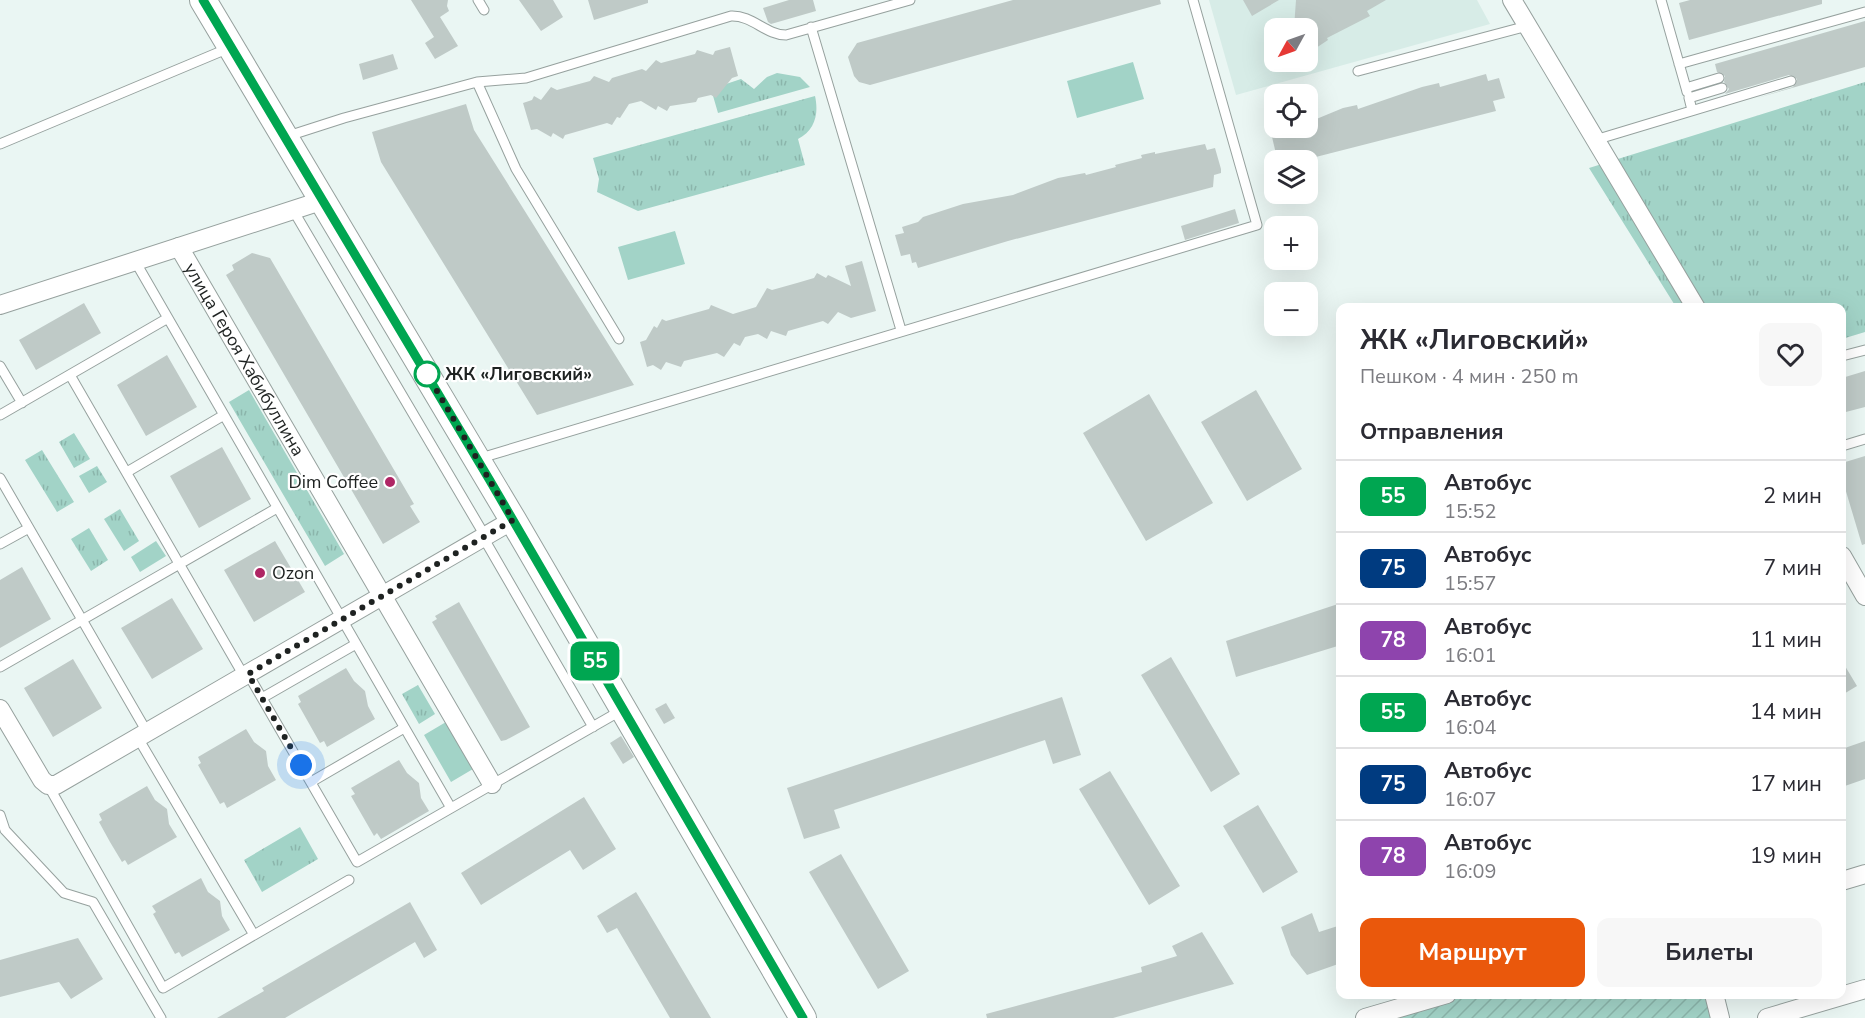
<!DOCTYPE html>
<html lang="ru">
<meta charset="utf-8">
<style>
:root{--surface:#fff;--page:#f7f7f7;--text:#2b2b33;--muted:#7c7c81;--line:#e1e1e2;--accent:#ea580c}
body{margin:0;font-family:"Nunito Sans",sans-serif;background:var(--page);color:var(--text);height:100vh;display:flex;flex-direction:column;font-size:22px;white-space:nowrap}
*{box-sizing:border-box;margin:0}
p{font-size:20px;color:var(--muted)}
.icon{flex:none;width:33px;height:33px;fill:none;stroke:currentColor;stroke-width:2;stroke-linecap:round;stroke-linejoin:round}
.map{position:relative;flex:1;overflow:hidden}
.side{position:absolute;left:1336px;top:303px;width:510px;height:696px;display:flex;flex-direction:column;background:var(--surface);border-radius:12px;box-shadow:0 6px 24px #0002}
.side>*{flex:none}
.badge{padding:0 12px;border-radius:9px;font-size:21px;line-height:39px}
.needle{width:39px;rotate:230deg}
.fabs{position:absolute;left:1264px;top:18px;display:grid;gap:12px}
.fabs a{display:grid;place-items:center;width:54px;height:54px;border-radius:12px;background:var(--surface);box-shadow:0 6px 24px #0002;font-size:30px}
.you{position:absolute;width:30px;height:30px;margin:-15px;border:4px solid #fff;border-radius:50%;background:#1a73e8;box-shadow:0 0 0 9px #1a73e833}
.map>.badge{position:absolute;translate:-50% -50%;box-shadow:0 0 0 3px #fff}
h2{padding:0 24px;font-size:22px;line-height:54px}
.round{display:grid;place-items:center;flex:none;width:63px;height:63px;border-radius:12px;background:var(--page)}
.head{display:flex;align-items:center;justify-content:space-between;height:102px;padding:0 24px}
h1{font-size:28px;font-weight:700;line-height:45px}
.button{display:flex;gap:12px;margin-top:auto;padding:12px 24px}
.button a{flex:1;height:69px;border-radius:12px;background:var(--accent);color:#fff;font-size:24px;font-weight:700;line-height:69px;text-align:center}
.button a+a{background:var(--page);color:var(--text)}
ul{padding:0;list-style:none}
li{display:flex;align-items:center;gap:18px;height:72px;padding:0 24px;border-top:2px solid var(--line)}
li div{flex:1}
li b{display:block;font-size:22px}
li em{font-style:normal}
li .badge{min-width:66px;font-weight:700;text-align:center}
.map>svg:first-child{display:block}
</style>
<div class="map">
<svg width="1865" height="1018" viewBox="0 0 1865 1018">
<defs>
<pattern id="grass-tufts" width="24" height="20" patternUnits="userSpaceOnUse" patternTransform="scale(1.5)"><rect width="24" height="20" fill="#a2d3c7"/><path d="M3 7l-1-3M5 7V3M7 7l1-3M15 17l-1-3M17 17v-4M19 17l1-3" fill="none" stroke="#8bb5ab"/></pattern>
<pattern id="garden-furrows" width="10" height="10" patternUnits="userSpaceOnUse" patternTransform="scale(1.5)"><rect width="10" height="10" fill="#a2d3c7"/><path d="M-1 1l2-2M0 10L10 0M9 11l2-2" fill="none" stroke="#8bb5ab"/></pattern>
</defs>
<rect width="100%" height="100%" fill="#eaf6f3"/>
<path fill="#d7ece7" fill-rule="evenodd" d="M1209 0H1477L1490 24 1236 95ZM1275 28H1308V62H1275Z"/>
<path fill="url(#grass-tufts)" d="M777 73 800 77 810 87 718 113 711 89 741 79 754 89 767 77Z
M1865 82V332L1842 339V308L1676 307 1589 168Z
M815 96C819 114 815 130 798 139L805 165 638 211 597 192 599 179 593 158Z
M249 390 344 554 325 566 229 402Z
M74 433 90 459 74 468 59 442Z
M42 450 74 502 57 512 25 460Z
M97 466 107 482 89 493 79 476Z
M120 509 139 541 124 551 104 519Z
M89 528 108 560 91 571 71 539Z
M418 685 435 714 419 724 402 694Z
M300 827 318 859 262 892 244 860Z"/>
<path fill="url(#garden-furrows)" d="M1465 994 1712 995 1719 1018H1378Z"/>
<path fill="#a2d3c7" d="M1133 62 1144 99 1077 118 1067 81Z
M675 231 685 264 628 280 618 247Z
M156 541 166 556 140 572 131 557Z
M446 722 473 769 451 782 424 735Z"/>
<path fill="#bfcac7" d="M411 0H448L447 6 449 11 440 17 458 46 435 59 425 43 434 37Z
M519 0H553L563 17 541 31Z
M588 0H648V3L594 20Z
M789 0H813L816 11 771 24 768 22 763 8Z
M1013 0H1160L1161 4 870 85 859 82 854 76 848 57 857 43Z
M1243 0H1279L1252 16Z
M1296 0H1386L1367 11 1370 16 1327 38 1328 40 1316 48 1313 42 1308 45V28H1294Z
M1690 0H1822V4L1689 40 1679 3Z
M1865 21V67L1757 98 1793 87 1797 79 1789 75 1725 94 1729 89 1724 82 1725 76 1717 72 1715 64Z
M730 47 738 76 732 78 716 98 711 95 698 98 696 102 670 106 667 111 658 106 656 110 641 101 629 104 620 118 617 117 612 125 607 123 565 135 563 139 553 133 551 137 537 129 531 130 523 103 532 100 534 96 541 100 551 87 557 90 590 81 594 76 609 82 612 78 642 69 646 71 656 60 661 63 695 54 697 50 713 55 715 51Z
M393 54 398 69 363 80 359 64Z
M1486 74 1488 81 1499 78 1505 98 1493 101 1496 111 1304 160H1290L1288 155 1277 158 1272 137 1283 134 1281 128H1308V123L1314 120 1343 108 1357 105 1358 109 1422 87 1439 83 1440 87Z
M466 104 474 130 634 385 537 415 381 162 372 132Z
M1205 144 1207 150 1215 148 1221 169V173L1214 175 1213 187 1008 241 918 268 916 262 912 263 910 254 901 256 895 235 904 233 902 227 918 222 923 217 963 204 1013 195 1058 178 1085 173 1086 175 1116 167 1115 165 1142 158 1141 155 1155 152V154Z
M1235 209 1239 223 1185 240 1181 226Z
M252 253 270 258 414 504 410 506 420 522 383 544 226 275 234 270 232 265Z
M862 261 876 311 851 318 838 312 828 324 823 321 788 331 786 336 771 331 767 339 758 334 745 337 740 346 734 343 724 357 717 353 684 361 681 367 666 362 661 370 653 365 647 367 640 342 646 340 654 326 657 328 662 319 666 321 709 309 711 305 733 314 756 307 767 288 772 290 797 283 814 278 817 273 826 278 828 275 851 286 845 266Z
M84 303 101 333 36 370 19 340Z
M167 355 197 407 146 436 117 385Z
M1865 371V407L1842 413V378Z
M1256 390 1302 469 1247 501 1201 422Z
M1149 394 1213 503 1146 541 1083 433Z
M222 447 251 499 199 528 170 476Z
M1865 456V544L1862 545 1842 478V463Z
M275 541 305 592 254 622 224 570Z
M22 567 51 619 0 648V580Z
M172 598 203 649 152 679 121 628Z
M459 602 530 727 506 740 501 741 432 622 437 619 435 616Z
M1341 603V645L1236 677 1226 641Z
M1171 657 1240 774 1211 792 1141 675Z
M73 659 102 708 53 737 24 688Z
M1842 661 1857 686 1842 695Z
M346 668 354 681 365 691 368 706 375 719 327 747 324 741 320 743 298 704 301 702 298 696Z
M1062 697 1081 755 1053 764 1045 740 834 810 840 828 804 839 787 788Z
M666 703 675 718 664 724 655 709Z
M246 729 254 742 266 751 268 766 276 780 227 808 224 802 220 804 198 765 201 763 198 757Z
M621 736 634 757 623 764 610 743Z
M1865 741V779L1842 787V749Z
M399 760 407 773 419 783 421 798 429 811 381 839 377 833 374 836 351 796 355 794 351 788Z
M1110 771 1180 886 1149 905 1079 789Z
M147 786 155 800 167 809 169 824 177 837 128 865 125 860 122 862 110 842 99 822 102 820 99 814Z
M584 797 616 849 583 870 570 850 481 905 461 873Z
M1258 805 1298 872 1263 893 1223 826Z
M841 854 909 971 878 989 809 872Z
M201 878 208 892 220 901 222 916 230 930 182 957 179 952 175 954 153 914 156 912 152 906Z
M636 892 647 910 711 1018H670L617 928 607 933 597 916Z
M410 902 437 950 424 958 415 942 285 1018H217L264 991 262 988Z
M1312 913 1319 932 1341 925V963L1307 975 1291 955 1281 927Z
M1202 932 1234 984 1113 1018H987L986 1014 1142 972 1141 967 1177 956 1172 946Z
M78 938 103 979 71 999 59 982 0 997V960Z"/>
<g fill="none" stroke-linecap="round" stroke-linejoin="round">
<g stroke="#96a19e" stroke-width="11">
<path id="lane" d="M478 0 484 10
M1661 0 1686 88
M811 27 901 330
M1679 64 1865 12
M1358 71 1527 26
M477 82 516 169 619 339
M1687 92 1686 88 1719 78
M1692 110 1689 98 1722 88
M288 136 344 118 477 82 526 78 731 16C752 15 766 35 786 35L910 0
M1595 140 1791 81
M0 144 229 48
M293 210 485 536
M135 261 451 808
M1842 356 1865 350
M0 366 22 403
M70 375 244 676
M0 415 168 318
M1842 446 1865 439
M484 457 1257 225 1193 0
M127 472 224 415
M0 478 147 732
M483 537 593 727
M0 544 29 528
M0 667 277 508
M248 674 357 862 622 710
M262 698 356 644
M138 738 254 935 349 880
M311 782 404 728
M48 785 163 988 254 935
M0 815 5 830 64 893 93 902 161 1018"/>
</g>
<g stroke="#96a19e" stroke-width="20">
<g id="street">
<path d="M1512 0 1696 308"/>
<path id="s1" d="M179 247 492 784"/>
<path d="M0 305 324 200"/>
<path d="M1842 556 1865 596"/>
<path d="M0 709 42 780 48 785H56L513 520"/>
<path d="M1842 881 1865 874"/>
<path d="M1714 994 1720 1018"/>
<path d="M1365 1018 1447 994"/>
<path d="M1767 1018 1865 989"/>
</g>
</g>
<g stroke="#96a19e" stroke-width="28">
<path id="secondary" d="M203 0 513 520 803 1018"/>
</g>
<use href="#lane" stroke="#fff" stroke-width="9"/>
<use href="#street" stroke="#fff" stroke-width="18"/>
<use href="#secondary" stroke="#fff" stroke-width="26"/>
</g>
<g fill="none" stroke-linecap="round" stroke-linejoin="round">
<g stroke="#fff" stroke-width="14">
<path id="line" d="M203 0 489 479 803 1018"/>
</g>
<use href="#line" stroke="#00a651" stroke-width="9"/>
<path stroke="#1e2221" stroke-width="6" stroke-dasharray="0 10.8" d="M301 765 248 674 513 520 427 374"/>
</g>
<circle fill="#fff" stroke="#00a651" stroke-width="3" cx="427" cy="374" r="12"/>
<g fill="#af2564" stroke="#fff" stroke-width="2">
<circle cx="390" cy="482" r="6"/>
<circle cx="260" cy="573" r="6"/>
</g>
<g text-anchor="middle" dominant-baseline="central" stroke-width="4.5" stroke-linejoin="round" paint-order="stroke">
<g font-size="18" fill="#1e2221" stroke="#fff">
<text stroke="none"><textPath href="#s1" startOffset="130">улица Героя Хабибуллина</textPath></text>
</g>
<g font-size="18" font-weight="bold" fill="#1e2221" stroke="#fff" text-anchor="start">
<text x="445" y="374">ЖК «Лиговский»</text>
</g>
<g font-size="18" fill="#1e2221" stroke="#fff" text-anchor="end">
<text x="378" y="482">Dim Coffee</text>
<text x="272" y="573" text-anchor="start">Ozon</text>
</g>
</g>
</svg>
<div class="fabs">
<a><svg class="needle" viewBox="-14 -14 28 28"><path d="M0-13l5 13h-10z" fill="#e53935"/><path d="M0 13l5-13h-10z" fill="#7c7c81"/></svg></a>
<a><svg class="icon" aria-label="locate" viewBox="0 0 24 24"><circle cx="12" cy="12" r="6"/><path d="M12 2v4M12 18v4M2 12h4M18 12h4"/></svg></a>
<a><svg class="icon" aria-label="layers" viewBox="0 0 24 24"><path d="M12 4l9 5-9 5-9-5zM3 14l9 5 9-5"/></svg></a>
<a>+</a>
<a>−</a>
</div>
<div class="you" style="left:301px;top:765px"></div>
<b class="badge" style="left:595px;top:661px;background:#00a651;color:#fff">55</b>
<section class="side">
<div class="head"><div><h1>ЖК «Лиговский»</h1><p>Пешком · 4 мин · 250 m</p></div><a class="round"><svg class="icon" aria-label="heart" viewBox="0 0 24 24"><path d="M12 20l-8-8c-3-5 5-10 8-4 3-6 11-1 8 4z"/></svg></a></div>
<h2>Отправления</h2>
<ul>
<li><span class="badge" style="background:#00a651;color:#fff">55</span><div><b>Автобус</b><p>15:52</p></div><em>2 мин</em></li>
<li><span class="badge" style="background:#003b80;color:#fff">75</span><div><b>Автобус</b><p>15:57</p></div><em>7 мин</em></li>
<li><span class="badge" style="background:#8e44ad;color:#fff">78</span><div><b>Автобус</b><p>16:01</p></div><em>11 мин</em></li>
<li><span class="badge" style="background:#00a651;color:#fff">55</span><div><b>Автобус</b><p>16:04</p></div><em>14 мин</em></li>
<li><span class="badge" style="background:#003b80;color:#fff">75</span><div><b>Автобус</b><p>16:07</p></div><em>17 мин</em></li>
<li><span class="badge" style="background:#8e44ad;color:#fff">78</span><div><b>Автобус</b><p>16:09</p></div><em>19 мин</em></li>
</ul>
<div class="button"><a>Маршрут</a><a>Билеты</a></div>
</section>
</div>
